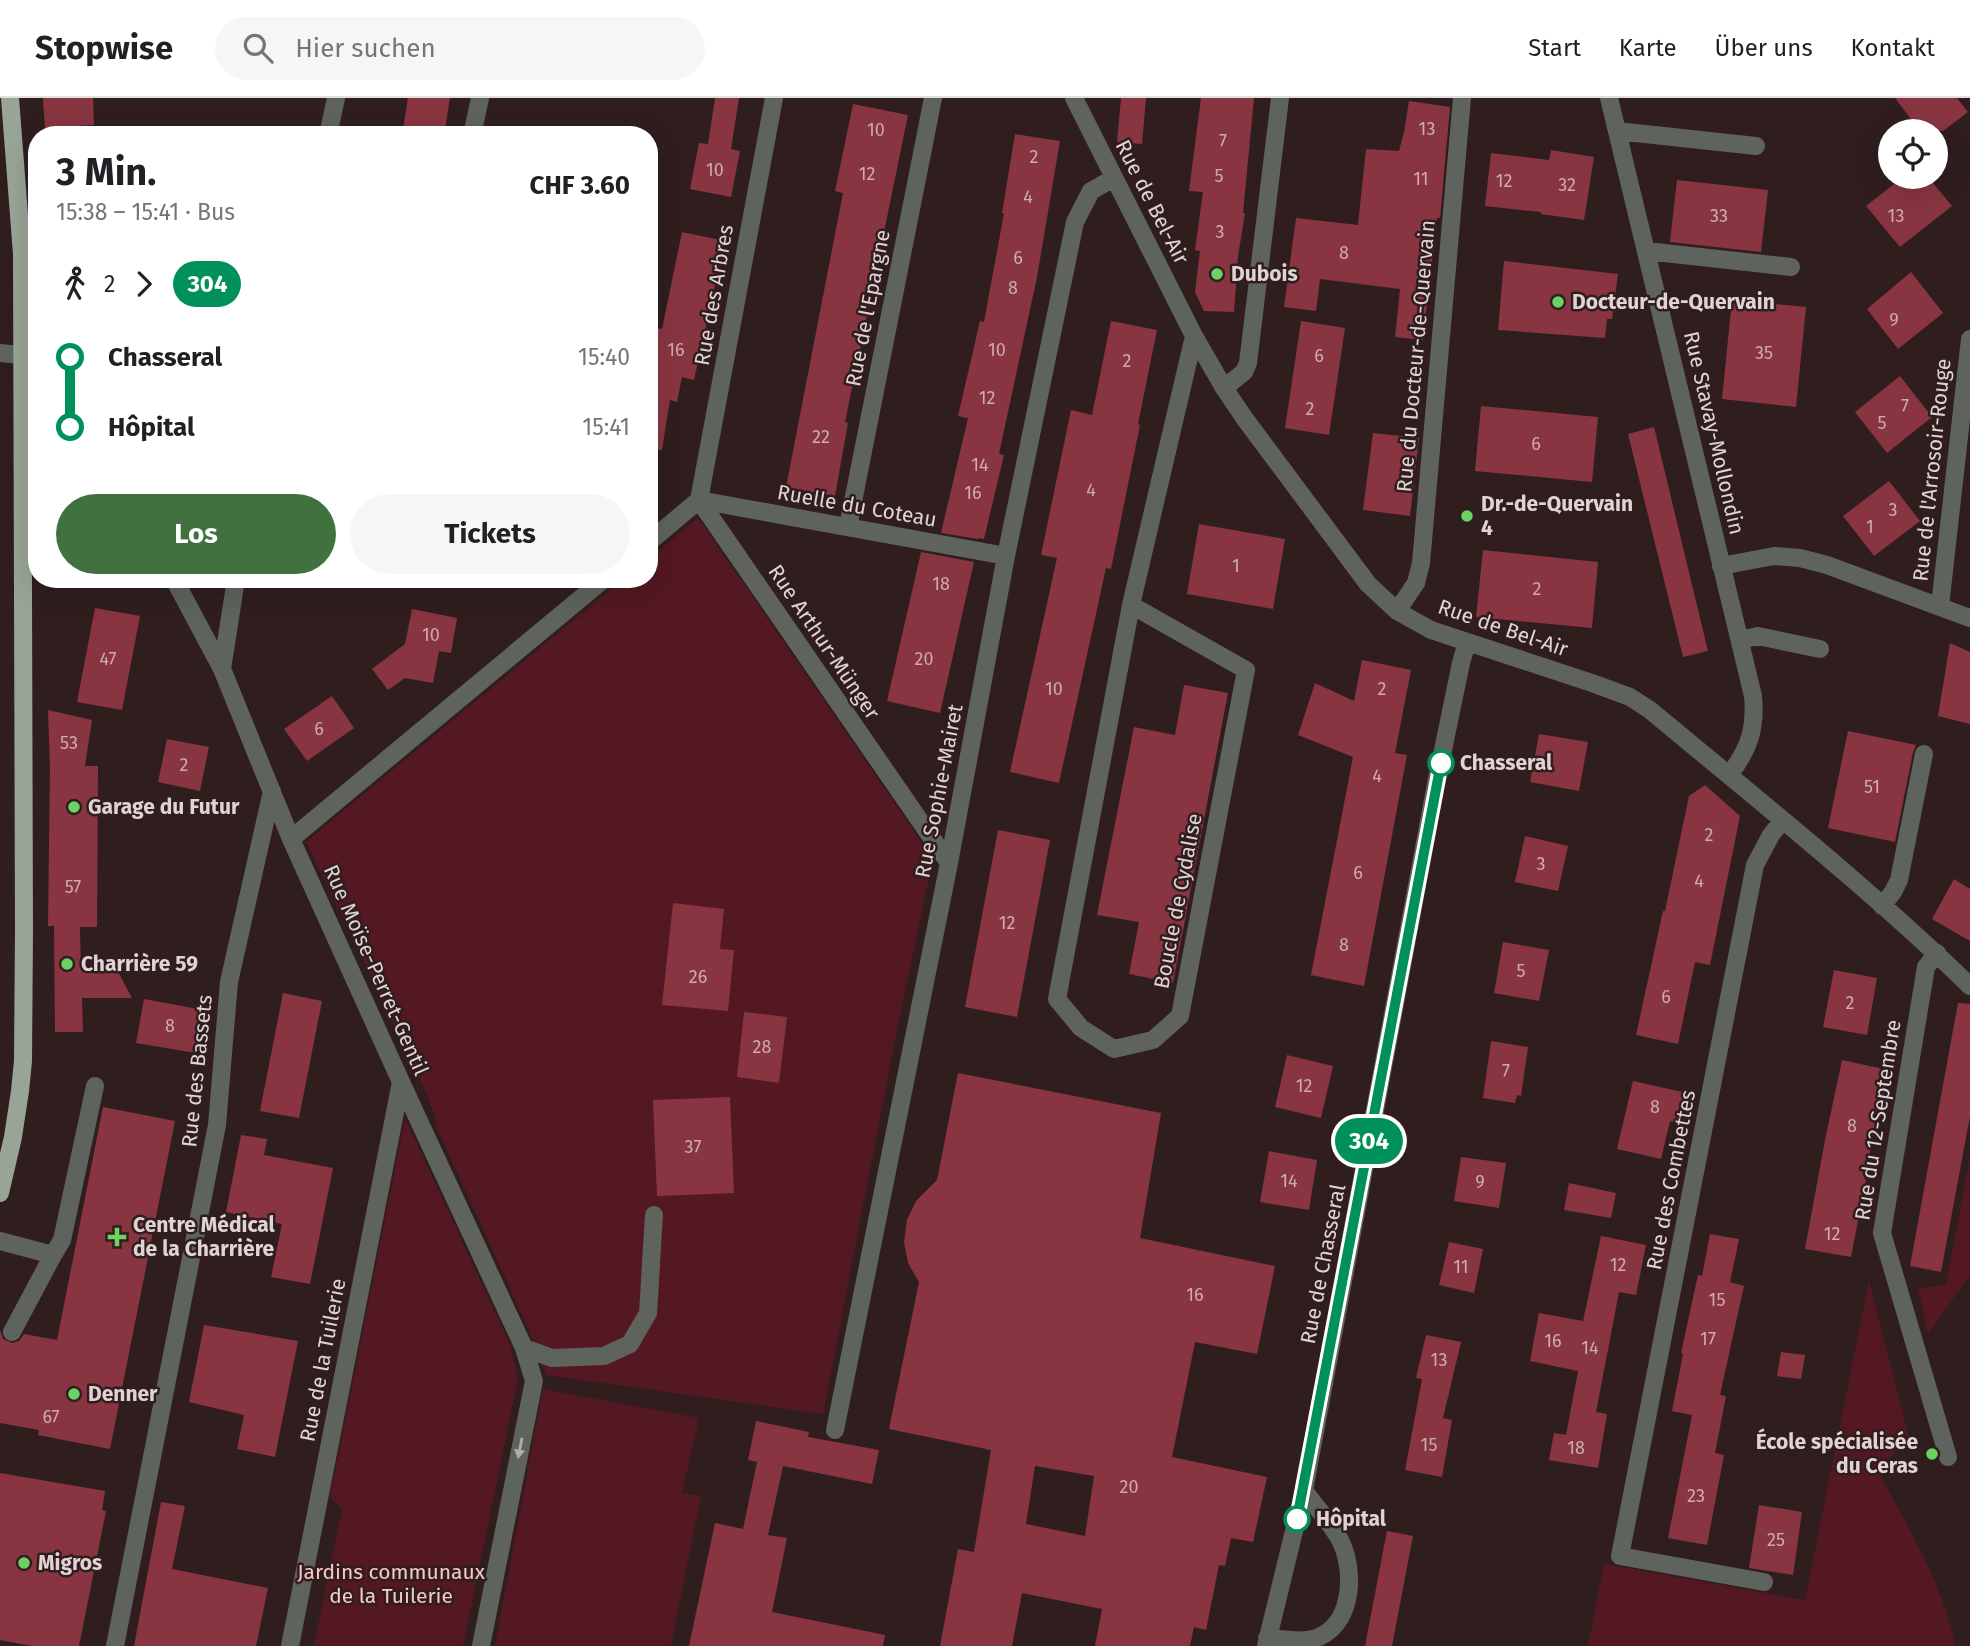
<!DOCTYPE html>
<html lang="de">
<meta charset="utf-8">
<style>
:root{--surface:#fff;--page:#f6f6f6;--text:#202124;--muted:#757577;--line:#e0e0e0;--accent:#427140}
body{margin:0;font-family:"Fira Sans",sans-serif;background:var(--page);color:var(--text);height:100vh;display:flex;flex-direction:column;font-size:26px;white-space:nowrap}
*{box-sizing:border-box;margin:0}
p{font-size:23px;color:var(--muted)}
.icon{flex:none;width:38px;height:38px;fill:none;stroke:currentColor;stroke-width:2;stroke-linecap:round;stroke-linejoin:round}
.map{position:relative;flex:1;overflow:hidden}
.side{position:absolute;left:28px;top:28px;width:630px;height:462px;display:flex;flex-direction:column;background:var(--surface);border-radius:28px;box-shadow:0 7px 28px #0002}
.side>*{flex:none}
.badge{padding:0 14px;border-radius:23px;font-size:24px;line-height:46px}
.tools{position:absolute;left:1878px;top:21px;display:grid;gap:14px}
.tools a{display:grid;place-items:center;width:70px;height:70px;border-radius:50%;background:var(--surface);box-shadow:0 7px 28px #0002;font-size:35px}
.map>.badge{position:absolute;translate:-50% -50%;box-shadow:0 0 0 4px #fff}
.legs{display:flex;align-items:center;gap:10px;height:77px;padding:0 28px;font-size:23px}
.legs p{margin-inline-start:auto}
.summary{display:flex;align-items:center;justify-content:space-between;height:119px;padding:0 28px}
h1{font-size:38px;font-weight:700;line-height:52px}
.cta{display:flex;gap:14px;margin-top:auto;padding:14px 28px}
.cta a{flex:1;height:80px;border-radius:42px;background:var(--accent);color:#fff;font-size:28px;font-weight:700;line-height:80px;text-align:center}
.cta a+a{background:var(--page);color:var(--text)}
ul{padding:0 28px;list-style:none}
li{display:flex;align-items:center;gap:24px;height:70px;font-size:26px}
li i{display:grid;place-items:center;width:10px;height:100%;margin:0 9px;background:currentColor}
li i::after{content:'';width:18px;height:18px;margin:-9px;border:5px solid;border-radius:50%;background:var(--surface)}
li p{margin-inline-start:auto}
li:first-child i{background:linear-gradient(#0000 50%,currentColor 0)}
li:last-child i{background:linear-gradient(currentColor 50%,#0000 0)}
header{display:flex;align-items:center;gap:42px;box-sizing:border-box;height:98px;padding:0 35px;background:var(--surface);border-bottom:2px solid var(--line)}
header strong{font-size:33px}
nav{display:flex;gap:38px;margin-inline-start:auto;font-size:24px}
.search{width:490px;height:63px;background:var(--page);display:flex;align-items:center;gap:18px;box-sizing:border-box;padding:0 24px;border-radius:38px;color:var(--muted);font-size:26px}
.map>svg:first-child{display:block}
</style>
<header>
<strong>Stopwise</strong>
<div class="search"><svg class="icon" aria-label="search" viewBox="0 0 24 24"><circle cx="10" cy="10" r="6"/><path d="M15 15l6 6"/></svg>Hier suchen</div>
<nav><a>Start</a><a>Karte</a><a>Über uns</a><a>Kontakt</a></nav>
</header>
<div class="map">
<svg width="1970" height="1548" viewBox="0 0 1970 1548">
<rect width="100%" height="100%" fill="#301e1f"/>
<path fill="#531822" d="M698 420 933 761 898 927 823 1316 546 1277 529 1232 437 1030 435 1017 415 969 306 744 623 481H649V460Z
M405 1020 510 1247 518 1281 463 1548H314L342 1411 330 1399Z
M1970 1060V1177L1928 1236 1918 1190 1946 1187Z
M1869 1183 1909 1339 1878 1373C1908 1429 1943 1485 1955 1548H1588L1604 1466 1805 1502Z
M543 1291 699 1320 682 1395 701 1398 671 1548H495Z"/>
<path fill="#883541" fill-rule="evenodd" d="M43 0H93L94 27 45 30Z
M408 0H450L444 37H402Z
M715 0H739L731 51 740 53 731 99 690 91 699 45 708 46Z
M1121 0H1146L1142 46 1117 44Z
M1201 0H1254L1243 115H1245L1238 158 1234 214 1204 213 1195 194 1200 153 1195 152 1203 94 1189 93Z
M1895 0H1957L1968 14 1943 33H1920Z
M1409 3 1450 9 1440 120H1437L1423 242 1395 239 1400 191 1320 181 1316 213 1284 209 1296 120 1358 127 1366 51 1399 53 1404 34Z
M853 6 908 17 845 324 848 325 835 398 786 389 843 95 835 93Z
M1015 36 1060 43 1037 179 999 356 1004 357 984 441 979 440V441L941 435 968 320 958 318 980 223 984 224 1004 115H1002Z
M1551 52 1594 59 1584 122 1541 116V114L1485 108 1491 55 1549 62Z
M1903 79H1928L1952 108 1900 149 1866 108Z
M1677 82 1768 92 1761 154 1670 144Z
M682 134 725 143 694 282 682 279 677 304 670 302 662 352 649 351V265L657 230 662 231Z
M1504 163 1618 176 1612 221H1607L1605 240 1498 232Z
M1911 174 1943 215 1898 251 1867 211Z
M1732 202 1806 209 1796 309 1722 301Z
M1111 223 1157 232 1138 326 1140 327 1111 471 1106 470 1059 685 1010 674 1057 460 1041 457 1071 312 1092 317Z
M1301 223 1345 230 1329 337 1285 330Z
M1900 278 1932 319 1887 355 1855 314Z
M1481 308 1598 319 1592 384 1475 373Z
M1654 329 1708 553 1683 559 1628 336Z
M1373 335 1419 340 1410 418 1363 412Z
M1889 383 1920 423 1874 458 1843 418Z
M1199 426 1285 441 1273 511 1187 496Z
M1483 452 1598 464 1592 530 1476 519Z
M921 454 974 464 940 615 887 603Z
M95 510 140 518 122 612 77 604Z
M412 511 457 520 451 555 439 553 433 585 405 580 388 592 372 571 405 546Z
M1950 545 1970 554V626L1938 618Z
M1362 562 1411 572 1395 655 1407 657 1364 888 1311 877 1353 659 1298 637 1315 585 1354 603Z
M1184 587 1228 595 1173 885 1129 876 1139 824 1097 817 1134 629 1175 637Z
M332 598 354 630 307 663 284 631Z
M48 612 92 622 85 668H98L97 829H80L81 873 117 872 132 900H82L83 934H55L54 828H48L50 668Z
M1848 633 1916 647 1913 654 1895 744 1828 730Z
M1539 636 1588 644 1579 693 1530 684Z
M167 641 209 649 200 693 158 684Z
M1705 687 1740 718 1710 867 1695 864 1678 946 1636 937 1663 813H1665L1689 698Z
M998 732 1050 742 1017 919 965 909Z
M1525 738 1568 748 1558 793 1515 784Z
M1954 781 1970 791V843L1932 821Z
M673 805 724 811 720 851 734 852 728 913 662 907Z
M1503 844 1549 852 1539 903 1494 895Z
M1834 872 1877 880 1867 937 1823 929Z
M283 895 322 903 299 1020 260 1013Z
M144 901 203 912 196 955 136 945Z
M1958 905 1970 906V1018L1941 1174 1910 1168Z
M744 914 787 919 779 985 737 979Z
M1491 943 1528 949 1521 998 1517 997 1515 1005 1483 1000Z
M1287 957 1333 968 1321 1020 1275 1009Z
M1842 962 1888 972 1864 1081H1866L1851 1159 1805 1151 1825 1042Z
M958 975 1161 1015 1140 1140 1275 1168 1257 1256 1195 1244 1172 1359 1267 1379 1253 1444 1231 1440 1225 1468 1219 1467 1206 1532 1194 1529 1190 1548H1095L1102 1511 1022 1495 1012 1548H940L958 1451 974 1454 991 1352 889 1331 919 1184 908 1165 904 1144 907 1122 916 1103 937 1082ZM1035 1368 1094 1378 1085 1438 1026 1426Z
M1633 983 1687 995 1680 1025 1670 1023 1661 1061 1617 1051Z
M730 999 734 1095 657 1098 653 1002Z
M103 1009 175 1023 110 1351 38 1337 39 1332 0 1325V1232L3 1241 12 1245 19 1243 24 1236 57 1242Z
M241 1037 267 1041 264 1057 333 1070 310 1186 271 1179 282 1126 226 1114Z
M1269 1053 1317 1062 1309 1112 1260 1104Z
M1461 1059 1506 1065 1499 1110 1454 1103Z
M1569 1085 1616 1095 1611 1120 1564 1112Z
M1710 1136 1739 1141 1730 1184 1744 1188 1720 1297 1726 1298 1715 1355 1724 1357 1707 1447 1668 1440 1692 1317 1672 1313 1683 1256 1681 1255 1698 1177 1702 1178Z
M1601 1138 1646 1147 1636 1197 1619 1194 1596 1314 1607 1316 1598 1370 1549 1362 1554 1335 1566 1337 1578 1273 1530 1263 1539 1215 1583 1223Z
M1449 1144 1483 1151 1474 1195 1439 1187Z
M204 1227 298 1243 275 1359 237 1351 244 1317 189 1304Z
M1426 1237 1461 1244 1443 1320 1452 1322 1442 1379 1405 1372 1422 1281 1416 1280Z
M1781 1254 1805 1257 1801 1281 1777 1278Z
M756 1323 809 1334 808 1339 879 1352 872 1386 783 1368 768 1437 787 1440 772 1514 885 1537 883 1548H689L715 1425 743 1431 757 1364 748 1362Z
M0 1375 105 1393 102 1412 106 1413 79 1548H32L0 1542Z
M161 1404 185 1408 172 1471 268 1490 256 1548H134Z
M1759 1407 1802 1414 1793 1477 1749 1470Z
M1387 1433 1413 1438 1392 1548H1365Z"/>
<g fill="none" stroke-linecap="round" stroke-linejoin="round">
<path stroke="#5e645d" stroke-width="18" d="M774 0 699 402 1006 458
M1074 0 1194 238 1224 290 1245 321 1368 486 1397 513 1431 532 1592 585 1630 599 1650 612C1758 702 1869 790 1970 888
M1609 0 1753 598C1756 630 1749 652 1729 677
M1617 33 1756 48
M328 37 336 0
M472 37 480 0
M1646 153 1791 169
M0 255 21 257
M1224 290 1244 274 1248 265 1280 0
M848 429 933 0
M649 444 699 402 949 765
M1721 468 1774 458 1800 460 1827 467 1970 520
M174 481 222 571 291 741 401 984 524 1250 534 1283 481 1548
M1131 507 1246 572 1180 918 1153 942 1114 951 1081 930 1057 901 1131 507 1194 238
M1940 508 1970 241
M1397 513 1416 485 1421 465 1462 0
M1740 542 1758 538 1820 551
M222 571 236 481
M291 741 604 481
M1882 808 1893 794 1899 782 1924 656
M1937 855 1926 869 1882 1135 1948 1359
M0 1143 53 1157 12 1234
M53 1157 62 1142 95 988
M524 1250 552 1260 604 1258 630 1246 648 1215 654 1117
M835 1332 949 765 1006 458 1075 124 1091 93 1114 80
M1764 1484 1620 1458 1755 767 1771 737 1783 722
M1267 1540C1284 1541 1306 1546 1321 1538 1354 1522 1355 1469 1339 1440 1329 1423 1315 1408 1304 1392
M115 1548 217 1027 229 884 272 693
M290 1548 401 984
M1266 1548 1304 1392 1436 686 1461 565 1467 544"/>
<path stroke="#98a496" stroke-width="18" d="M0 1095 13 1039 20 993 23 963 24 833 22 156 10 0"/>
</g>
<defs><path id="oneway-solid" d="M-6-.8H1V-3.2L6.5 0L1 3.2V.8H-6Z" transform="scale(1.75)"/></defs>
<use fill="#b3acaa" href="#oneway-solid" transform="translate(520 1350) rotate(101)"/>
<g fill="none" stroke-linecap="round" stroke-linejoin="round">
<g stroke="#fff" stroke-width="16">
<path id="line-1" d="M1297 1421 1441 665"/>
</g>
<use href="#line-1" stroke="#00905a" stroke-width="10"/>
</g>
<g fill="#6cd362" stroke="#301e1f" stroke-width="2.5">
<circle cx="1217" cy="176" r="7"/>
<circle cx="1558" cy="204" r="7"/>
<circle cx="1467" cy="418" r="7"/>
<circle cx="74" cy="709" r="7"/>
<circle cx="67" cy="866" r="7"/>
<path d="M113.5 1128.5h7v7h7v7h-7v7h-7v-7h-7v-7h7z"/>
<circle cx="74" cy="1296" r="7"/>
<circle cx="1932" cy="1356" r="7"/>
<circle cx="24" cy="1465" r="7"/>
</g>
<g fill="#fff" stroke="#00905a" stroke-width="3.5">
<circle cx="1441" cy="665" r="12"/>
<circle cx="1297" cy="1421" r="12"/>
</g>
<g text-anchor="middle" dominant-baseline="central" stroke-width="5" stroke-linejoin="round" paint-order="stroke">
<g font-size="18" fill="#cbacaf">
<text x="1427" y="31">13</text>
<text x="876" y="32">10</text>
<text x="1223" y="43">7</text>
<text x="1034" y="59">2</text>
<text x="715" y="72">10</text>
<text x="867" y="76">12</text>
<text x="1219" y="78">5</text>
<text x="1421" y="81">11</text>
<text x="1504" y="83">12</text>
<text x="1567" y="87">32</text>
<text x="1028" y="99">4</text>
<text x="1719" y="118">33</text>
<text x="1896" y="118">13</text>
<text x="1220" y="134">3</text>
<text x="1344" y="155">8</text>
<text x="1018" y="160">6</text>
<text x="1013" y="190">8</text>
<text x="1894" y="222">9</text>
<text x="676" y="252">16</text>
<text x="997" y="252">10</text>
<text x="1764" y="255">35</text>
<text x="1319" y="258">6</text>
<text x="1127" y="263">2</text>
<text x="987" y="300">12</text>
<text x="1905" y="308">7</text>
<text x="1310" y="311">2</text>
<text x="1882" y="325">5</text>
<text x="821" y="339">22</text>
<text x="1536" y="346">6</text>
<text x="980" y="367">14</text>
<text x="1091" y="392">4</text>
<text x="973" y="395">16</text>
<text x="1893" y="412">3</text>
<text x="1870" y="429">1</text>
<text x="1236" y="468">1</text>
<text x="941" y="486">18</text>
<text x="1537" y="491">2</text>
<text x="431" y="537">10</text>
<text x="108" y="561">47</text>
<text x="924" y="561">20</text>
<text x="1054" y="591">10</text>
<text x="1382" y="591">2</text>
<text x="319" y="631">6</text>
<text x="69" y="645">53</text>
<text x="184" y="667">2</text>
<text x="1377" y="678">4</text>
<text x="1872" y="689">51</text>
<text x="1709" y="737">2</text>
<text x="1541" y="766">3</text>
<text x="1358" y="775">6</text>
<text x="1699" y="783">4</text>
<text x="73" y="789">57</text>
<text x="1007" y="825">12</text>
<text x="1344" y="847">8</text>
<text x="1521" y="873">5</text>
<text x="698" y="879">26</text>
<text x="1666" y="899">6</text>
<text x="1850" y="905">2</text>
<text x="170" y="928">8</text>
<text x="762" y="949">28</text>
<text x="1506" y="973">7</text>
<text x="1304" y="988">12</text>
<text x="1655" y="1009">8</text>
<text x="1852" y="1028">8</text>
<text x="693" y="1049">37</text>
<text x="1289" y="1083">14</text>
<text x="1480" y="1084">9</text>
<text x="1832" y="1136">12</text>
<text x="1618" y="1167">12</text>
<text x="1461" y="1169">11</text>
<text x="1195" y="1197">16</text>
<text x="1717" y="1202">15</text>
<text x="1708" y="1241">17</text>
<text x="1553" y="1243">16</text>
<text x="1590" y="1250">14</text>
<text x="1439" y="1262">13</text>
<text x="51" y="1319">67</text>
<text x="1429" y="1347">15</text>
<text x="1576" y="1350">18</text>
<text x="1129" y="1389">20</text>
<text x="1696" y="1398">23</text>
<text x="1776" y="1442">25</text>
</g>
<g font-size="21" fill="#e1d3d4" stroke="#301e1f">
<text transform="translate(1152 104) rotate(63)">Rue de Bel-Air</text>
<text transform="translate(714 197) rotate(-80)">Rue des Arbres</text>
<text transform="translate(868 210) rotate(-79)">Rue de l'Epargne</text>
<text transform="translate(1416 258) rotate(-85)">Rue du Docteur-de-Quervain</text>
<text transform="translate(1714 335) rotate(77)">Rue Stavay-Mollondin</text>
<text transform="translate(1932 372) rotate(-84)">Rue de l'Arrosoir-Rouge</text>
<text transform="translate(857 408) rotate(10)">Ruelle du Coteau</text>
<text transform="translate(1503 530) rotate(19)">Rue de Bel-Air</text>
<text transform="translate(824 544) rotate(56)">Rue Arthur-Münger</text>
<text transform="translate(939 693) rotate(-79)">Rue Sophie-Mairet</text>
<text transform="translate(1178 803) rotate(-79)">Boucle de Cydalise</text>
<text transform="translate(376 872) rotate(66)">Rue Moïse-Perret-Gentil</text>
<text transform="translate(197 973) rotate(-84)">Rue des Bassets</text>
<text transform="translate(1878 1022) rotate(-81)">Rue du 12-Septembre</text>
<text transform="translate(1671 1082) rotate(-79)">Rue des Combettes</text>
<text transform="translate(1323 1166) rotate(-79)">Rue de Chasseral</text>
<text transform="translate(323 1262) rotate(-79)">Rue de la Tuilerie</text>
</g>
<g font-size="21" font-weight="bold" fill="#e1d3d4" stroke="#301e1f" text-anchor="start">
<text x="1231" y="176">Dubois</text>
<text x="1572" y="204">Docteur-de-Quervain</text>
<text x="1481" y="406">Dr.-de-Quervain<tspan x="1481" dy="24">4</tspan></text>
<text x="88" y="709">Garage du Futur</text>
<text x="81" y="866">Charrière 59</text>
<text x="133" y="1127">Centre Médical<tspan x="133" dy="24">de la Charrière</tspan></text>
<text x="88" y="1296">Denner</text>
<text x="1918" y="1344" text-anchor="end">École spécialisée<tspan x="1918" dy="24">du Ceras</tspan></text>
<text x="38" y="1465">Migros</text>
</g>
<g font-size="21" font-weight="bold" fill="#e1d3d4" stroke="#301e1f" text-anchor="start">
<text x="1460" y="665">Chasseral</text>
<text x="1316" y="1421">Hôpital</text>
</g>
<g font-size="21" fill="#f9c7ca" stroke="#301e1f">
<text x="391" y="1474">Jardins communaux<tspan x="391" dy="24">de la Tuilerie</tspan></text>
</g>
</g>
</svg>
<div class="tools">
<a><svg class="icon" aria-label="locate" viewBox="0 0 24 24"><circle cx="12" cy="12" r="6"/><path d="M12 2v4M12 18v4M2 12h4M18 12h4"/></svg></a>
</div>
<b class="badge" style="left:1369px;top:1043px;background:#00905a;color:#fff">304</b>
<section class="side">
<div class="summary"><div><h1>3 Min.</h1><p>15:38 – 15:41 · Bus</p></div><b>CHF 3.60</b></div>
<div class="legs"><svg class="icon" aria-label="walk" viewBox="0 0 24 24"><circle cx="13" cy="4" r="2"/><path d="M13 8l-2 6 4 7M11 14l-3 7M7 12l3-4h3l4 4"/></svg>2<svg class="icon" aria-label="forward" viewBox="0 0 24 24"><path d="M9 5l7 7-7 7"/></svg><b class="badge" style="background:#00905a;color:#fff">304</b></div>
<ul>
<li><i style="color:#00905a"></i><b>Chasseral</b><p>15:40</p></li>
<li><i style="color:#00905a"></i><b>Hôpital</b><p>15:41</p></li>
</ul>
<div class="cta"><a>Los</a><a>Tickets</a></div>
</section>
</div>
